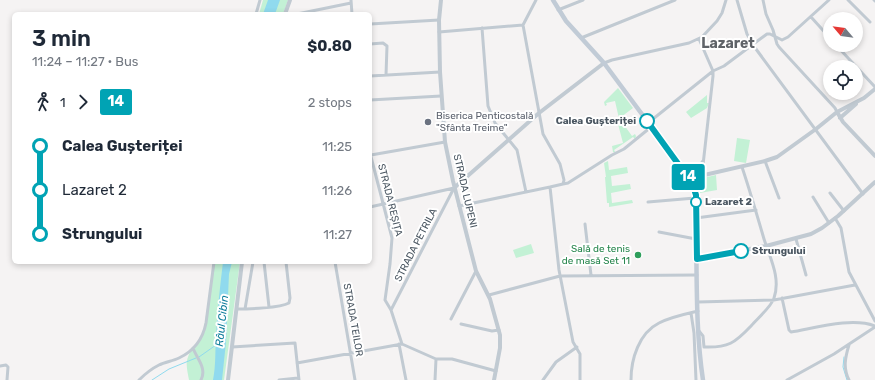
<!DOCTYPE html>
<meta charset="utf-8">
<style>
:root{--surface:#fff;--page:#f6f6f7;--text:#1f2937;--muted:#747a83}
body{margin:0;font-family:Rubik,sans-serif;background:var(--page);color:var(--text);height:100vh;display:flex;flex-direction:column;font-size:15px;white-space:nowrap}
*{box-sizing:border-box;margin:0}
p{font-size:13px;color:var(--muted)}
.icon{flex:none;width:22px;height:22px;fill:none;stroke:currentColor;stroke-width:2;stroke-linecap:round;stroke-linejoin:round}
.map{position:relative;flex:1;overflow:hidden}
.sheet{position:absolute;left:12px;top:12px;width:360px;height:252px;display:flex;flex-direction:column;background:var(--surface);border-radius:6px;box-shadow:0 2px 6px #0003}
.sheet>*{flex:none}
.badge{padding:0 8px;border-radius:3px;font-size:14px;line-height:26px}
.needle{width:26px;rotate:299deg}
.controls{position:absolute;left:823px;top:12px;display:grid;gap:8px}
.controls a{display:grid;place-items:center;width:40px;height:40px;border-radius:50%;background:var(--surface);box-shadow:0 2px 6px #0003;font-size:20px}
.map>.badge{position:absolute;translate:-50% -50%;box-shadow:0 0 0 2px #fff}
.legs{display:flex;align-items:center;gap:6px;height:44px;padding:0 20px;font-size:13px}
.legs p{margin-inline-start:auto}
.head{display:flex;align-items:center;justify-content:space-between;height:68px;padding:0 20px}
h1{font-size:22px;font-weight:600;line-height:30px}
ul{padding:0 20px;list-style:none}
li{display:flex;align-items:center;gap:14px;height:44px;font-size:15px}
li i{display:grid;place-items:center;width:6px;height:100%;margin:0 5px;background:currentColor}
li i::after{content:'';width:10px;height:10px;margin:-5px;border:3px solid;border-radius:50%;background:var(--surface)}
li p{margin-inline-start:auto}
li:first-child i{background:linear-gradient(#0000 50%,currentColor 0)}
li:last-child i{background:linear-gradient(currentColor 50%,#0000 0)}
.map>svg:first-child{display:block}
</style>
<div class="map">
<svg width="875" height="380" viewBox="0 0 875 380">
<rect width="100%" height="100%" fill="#f5f3f3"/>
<path fill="#c3f1d5" d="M263 0H288L283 14H259Z
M618 88 633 108 621 117 622 122 632 136 635 134 636 136 635 139 633 137 614 150 616 153 613 152 612 146 623 143 618 124 620 123 615 101 606 103 607 105 605 106 604 102Z
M707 95V103H709L707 108 691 118 686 112Z
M737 138 750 140 746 163 734 161Z
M608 161 609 170 627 167 628 173 611 176 612 186 630 184 631 189 611 193 612 203 632 200 633 203 609 207V203H607L605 177H606L604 163Z
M716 175 717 190 700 193 703 178Z
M531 244 534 253 516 258 513 250Z
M214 262H240L224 380H189C188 373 185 364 188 357 190 350 199 343 203 335Z"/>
<path fill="#90daee" d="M268 0H280L275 14H263Z
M223 262H232L229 274 226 342 222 380H213C216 365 215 351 216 337 217 312 220 287 223 262Z"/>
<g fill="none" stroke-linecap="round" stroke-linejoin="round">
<path stroke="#90daee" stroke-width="1" d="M199 357 216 345
M844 357 843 367 847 380
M152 380 169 369 196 358"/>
<path stroke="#c1cad2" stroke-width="3" d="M351 0 352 14
M536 0 523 25 543 134 560 164 564 180 563 184 550 187 559 270 573 342 580 354V380
M737 0 747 34 753 45 863 194
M763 0 766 14 773 30 777 44 779 47 835 108 837 112
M848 0 870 22
M874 0 875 1
M558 10 583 0
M256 14 260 0
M297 14 351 3
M811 17 830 38
M370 24 439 20
M482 28 488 106 495 123 517 150 526 192
M439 32 523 25
M581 38 675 0
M699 39 713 71V76L703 165 699 175
M370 44 383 43 387 46 386 75
M836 45 875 87
M604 63 612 60 689 43 702 37 717 21 722 13 726 0
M370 76 440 72
M370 100 441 96
M648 123 713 71 724 66 767 34H770L782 40 788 37 829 0
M370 153 392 238 390 264 385 300 391 310 402 344
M371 155 445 142
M765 161 779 198
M694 173 703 161
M563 184 568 183 612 155 624 149 651 127
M830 193 844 211
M813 197 829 223
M648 202 695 198
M459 206 550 187
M370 207 454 188
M696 218 756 210
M835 218 841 228 849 272 875 321
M585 224 591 275
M659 232 696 239
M796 239 806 275
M264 262 269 307
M335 262 355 380
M489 295 560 276 697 275
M782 298 789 330 791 332C815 328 852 317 875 326
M698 302 774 300 855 285
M237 309C248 309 280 308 289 303L290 298 286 262
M245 309 253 262
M391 310 454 188
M691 313 694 333 696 380
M451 319 476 271
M461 324 492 331 499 330
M699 331 703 336 704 347C728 348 735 343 751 326 757 319 772 306 774 298 781 278 770 258 764 239 757 215 750 191 742 167
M399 344 406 380
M849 345C845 358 843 368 849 380
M232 347 295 343 299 380
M193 348C197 359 207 368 201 380
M436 359H452L496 371
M297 363 402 344 436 359 435 380
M0 366 6 365 8 367 7 380
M139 380C145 374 151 369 159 365 165 362 173 361 179 358 194 351 203 338 206 323L214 262
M279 380 298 378
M543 380 556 362 577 347
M631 380C631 359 639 333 659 323 670 317 685 314 698 311
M787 380 834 354 875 327"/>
<path stroke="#c1cad2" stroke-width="4" d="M441 0 439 20 440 72 445 142 453 181 476 271 490 299 500 335V348L494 380
M285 14 290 0
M837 112 843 122 875 156
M840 118 856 104
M700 176 765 161 777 157 816 129 837 112 864 98 875 89
M454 188 539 113 604 63
M697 259 766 246 811 234 822 228 838 216 875 182
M228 380 242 262"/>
<path stroke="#c1cbd6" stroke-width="4.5" d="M553 0 566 21 604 63 690 179
M699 182 695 198C698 258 694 320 703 380
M692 183H696L699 181 700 176 697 173 693 174 690 178 695 194"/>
</g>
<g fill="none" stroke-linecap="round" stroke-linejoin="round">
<g stroke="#fff" stroke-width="9">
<path id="line-1" d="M647 121 692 183 696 195 697 259 741 251"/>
</g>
<use href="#line-1" stroke="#00a3b4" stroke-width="6"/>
</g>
<g fill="#fff" stroke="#00a3b4" stroke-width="2">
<circle cx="647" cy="121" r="7"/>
<circle cx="696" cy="202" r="5"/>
<circle cx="741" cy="251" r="7"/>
</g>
<circle fill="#6b7280" stroke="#fff" stroke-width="1.5" cx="428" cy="122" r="4"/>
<circle fill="#2e9e5b" stroke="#fff" stroke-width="1.5" cx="638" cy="255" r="4"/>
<g text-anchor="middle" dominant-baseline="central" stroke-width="4" stroke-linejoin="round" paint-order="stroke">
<g font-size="10" fill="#5b616d" stroke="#fff" text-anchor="start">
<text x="436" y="116">Biserica Penticostală<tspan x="436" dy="12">"Sfânta Treime"</tspan></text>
</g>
<g font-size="10" font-weight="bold" fill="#4a5661" stroke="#fff" text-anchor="start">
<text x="636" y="121" text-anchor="end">Calea Gușteriței</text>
<text x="705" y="202">Lazaret 2</text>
<text x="752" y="251">Strungului</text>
</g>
<g font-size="10" fill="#4a5661" stroke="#fff">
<text transform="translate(465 191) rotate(77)">STRADA LUPENI</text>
<text transform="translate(390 200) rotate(76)">STRADA REȘIȚA</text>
<text transform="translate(416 245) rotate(-63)">STRADA PETRILA</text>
<text transform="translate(353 320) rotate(80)">STRADA TEILOR</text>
</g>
<g font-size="10" fill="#27864d" stroke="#fff" text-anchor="end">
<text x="630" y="249">Sală de tenis<tspan x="630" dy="12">de masă Set 11</tspan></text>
</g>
<g font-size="11" font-style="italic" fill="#0c7c9b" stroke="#fff">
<text transform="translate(222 321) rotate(-84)">Râul Cibin</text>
</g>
<g font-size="14" font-weight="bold" fill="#5f6368" stroke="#fff">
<text x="728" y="43">Lazaret</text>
</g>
</g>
</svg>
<div class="controls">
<a><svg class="needle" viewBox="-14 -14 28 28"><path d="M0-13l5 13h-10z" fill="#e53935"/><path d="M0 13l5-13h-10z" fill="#747a83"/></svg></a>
<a><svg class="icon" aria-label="locate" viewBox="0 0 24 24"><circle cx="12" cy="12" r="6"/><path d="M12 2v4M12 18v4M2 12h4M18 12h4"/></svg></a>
</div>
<b class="badge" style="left:688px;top:177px;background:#00a3b4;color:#fff">14</b>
<section class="sheet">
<div class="head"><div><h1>3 min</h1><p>11:24 – 11:27 · Bus</p></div><b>$0.80</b></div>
<div class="legs"><svg class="icon" aria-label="walk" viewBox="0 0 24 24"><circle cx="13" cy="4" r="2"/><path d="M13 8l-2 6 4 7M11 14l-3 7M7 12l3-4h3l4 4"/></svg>1<svg class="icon" aria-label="forward" viewBox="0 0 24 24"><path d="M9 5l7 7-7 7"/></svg><b class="badge" style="background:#00a3b4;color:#fff">14</b><p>2 stops</p></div>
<ul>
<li><i style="color:#00a3b4"></i><b>Calea Gușteriței</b><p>11:25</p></li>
<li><i style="color:#00a3b4"></i><span>Lazaret 2</span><p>11:26</p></li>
<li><i style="color:#00a3b4"></i><b>Strungului</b><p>11:27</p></li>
</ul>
</section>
</div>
